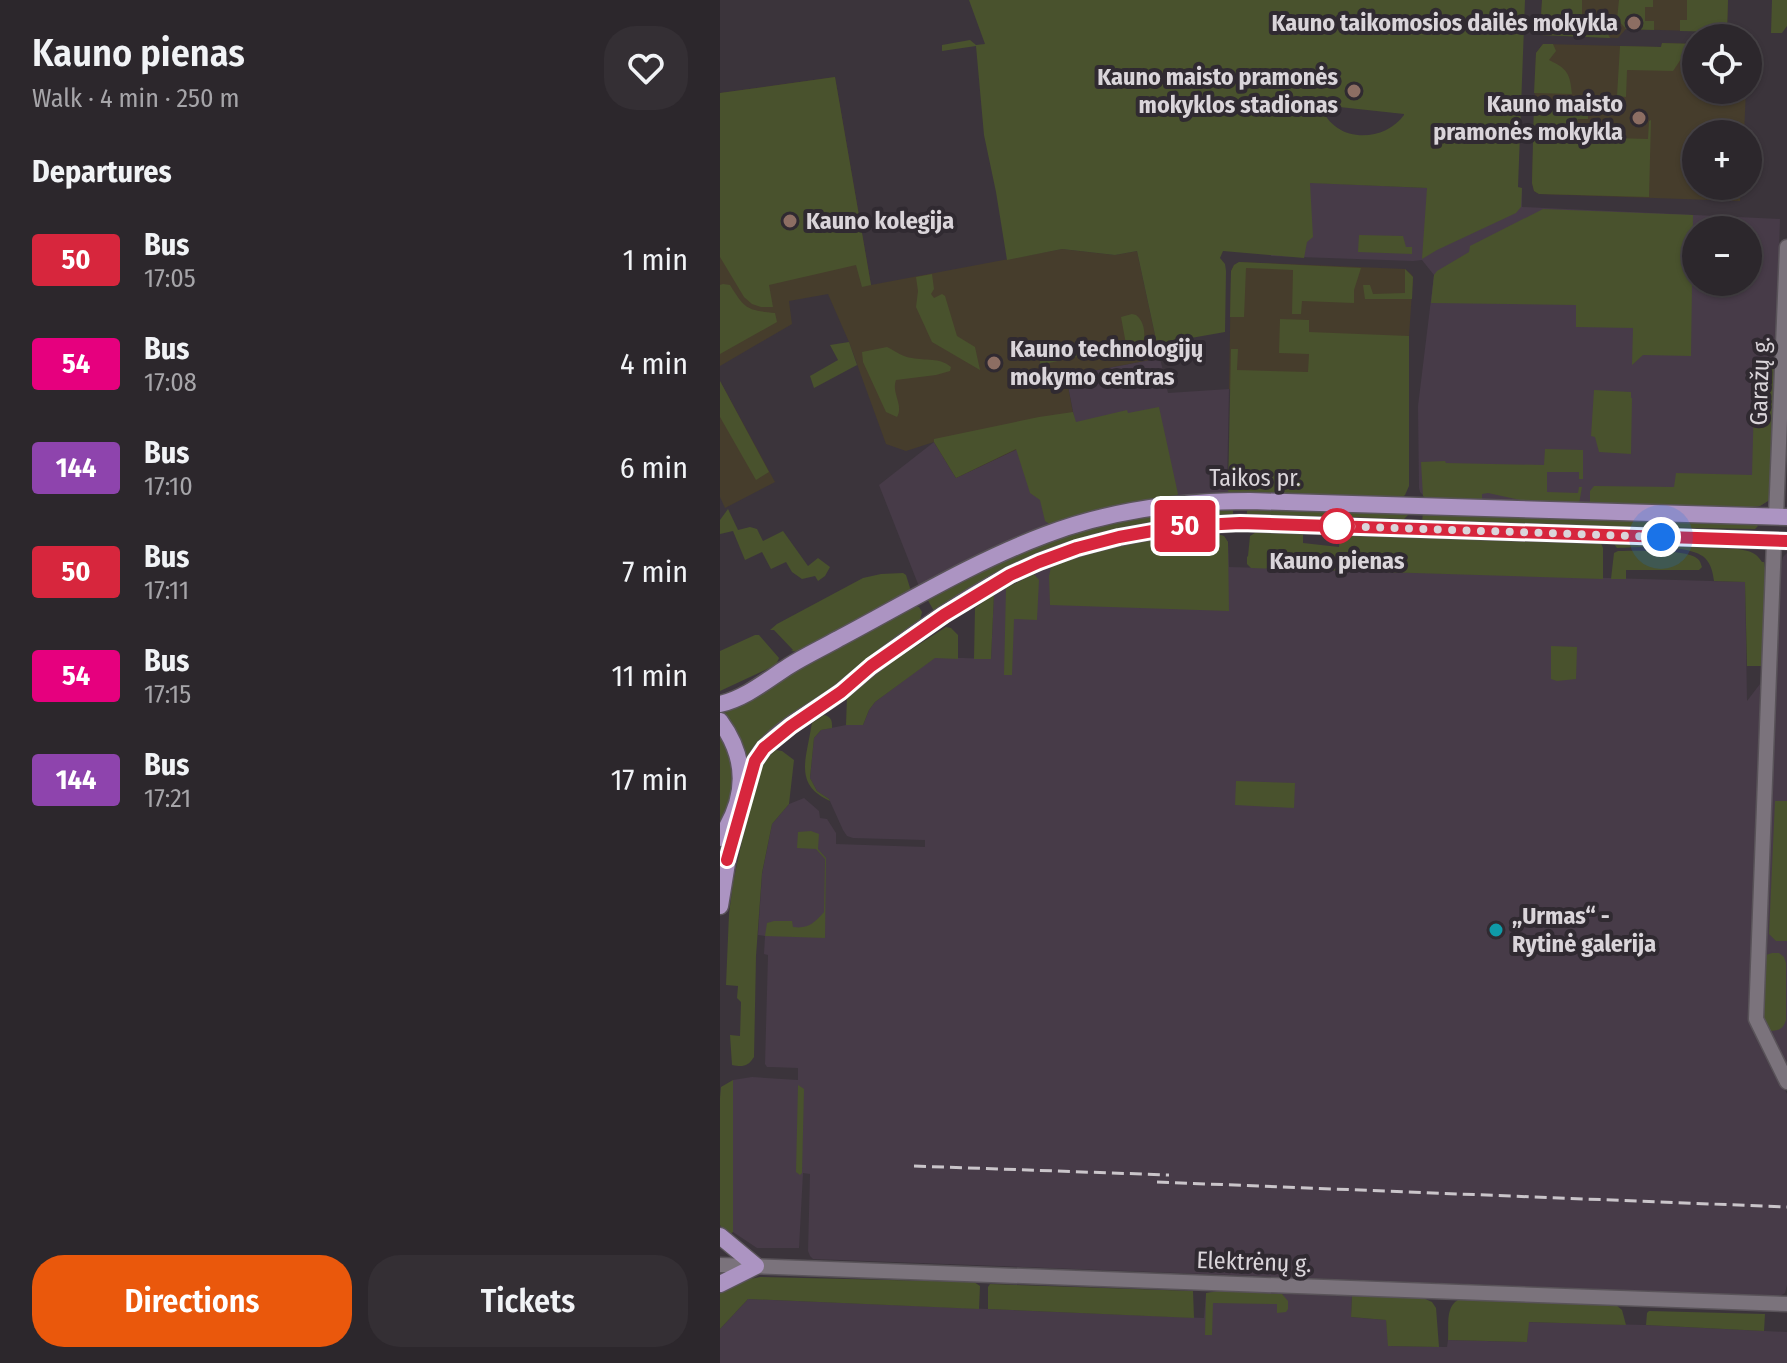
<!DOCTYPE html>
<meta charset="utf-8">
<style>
:root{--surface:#2c272c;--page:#342f34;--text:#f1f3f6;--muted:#a6a5a9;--line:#484448;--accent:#ea580c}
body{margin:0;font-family:"Fira Sans Condensed",sans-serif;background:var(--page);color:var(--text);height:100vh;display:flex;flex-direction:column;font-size:30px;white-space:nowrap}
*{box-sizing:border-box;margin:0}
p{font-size:26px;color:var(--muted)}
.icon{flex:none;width:44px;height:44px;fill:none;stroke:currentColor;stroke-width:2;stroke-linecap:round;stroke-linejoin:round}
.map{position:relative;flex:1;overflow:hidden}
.panel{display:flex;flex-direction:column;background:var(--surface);width:720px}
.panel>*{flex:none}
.badge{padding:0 16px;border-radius:6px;font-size:28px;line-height:52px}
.fabs{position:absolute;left:962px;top:24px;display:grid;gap:16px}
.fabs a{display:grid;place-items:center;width:80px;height:80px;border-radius:50%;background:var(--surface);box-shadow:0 2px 6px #0004,0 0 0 2px var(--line);font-size:40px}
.you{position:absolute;width:40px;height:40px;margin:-20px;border:6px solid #fff;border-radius:50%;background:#1a73e8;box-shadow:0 0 0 12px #1a73e833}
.map>.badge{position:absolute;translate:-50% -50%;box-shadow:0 0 0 4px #fff}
h2{padding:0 32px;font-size:30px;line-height:72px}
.round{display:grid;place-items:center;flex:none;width:84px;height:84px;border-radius:32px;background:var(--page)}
.head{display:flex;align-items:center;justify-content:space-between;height:136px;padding:0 32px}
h1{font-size:38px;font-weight:600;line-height:60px}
.cta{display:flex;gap:16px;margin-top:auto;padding:16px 32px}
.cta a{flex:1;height:92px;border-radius:32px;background:var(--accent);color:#fff;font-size:32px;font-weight:600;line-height:92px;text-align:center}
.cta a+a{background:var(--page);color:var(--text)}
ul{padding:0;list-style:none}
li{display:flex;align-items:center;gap:24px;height:104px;padding:0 32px}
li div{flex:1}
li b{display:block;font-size:30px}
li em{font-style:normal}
li .badge{min-width:88px;font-weight:700;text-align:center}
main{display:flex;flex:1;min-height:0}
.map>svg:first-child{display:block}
</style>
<main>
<section class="panel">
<div class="head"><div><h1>Kauno pienas</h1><p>Walk · 4 min · 250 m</p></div><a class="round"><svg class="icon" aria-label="heart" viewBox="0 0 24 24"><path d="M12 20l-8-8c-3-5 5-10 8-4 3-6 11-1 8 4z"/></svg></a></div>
<h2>Departures</h2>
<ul>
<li><span class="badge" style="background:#d7263d;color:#fff">50</span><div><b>Bus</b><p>17:05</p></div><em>1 min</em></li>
<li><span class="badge" style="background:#e6007e;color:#fff">54</span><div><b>Bus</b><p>17:08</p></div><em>4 min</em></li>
<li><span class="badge" style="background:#8e44ad;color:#fff">144</span><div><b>Bus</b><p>17:10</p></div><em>6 min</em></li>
<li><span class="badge" style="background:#d7263d;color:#fff">50</span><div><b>Bus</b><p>17:11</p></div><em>7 min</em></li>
<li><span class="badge" style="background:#e6007e;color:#fff">54</span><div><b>Bus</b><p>17:15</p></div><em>11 min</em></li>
<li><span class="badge" style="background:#8e44ad;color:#fff">144</span><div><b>Bus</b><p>17:21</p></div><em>17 min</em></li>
</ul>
<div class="cta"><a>Directions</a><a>Tickets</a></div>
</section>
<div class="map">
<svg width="1067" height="1363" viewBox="0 0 1067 1363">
<rect width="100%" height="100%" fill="#3b343b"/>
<path fill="#473b48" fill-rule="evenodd" d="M556 181 707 188H802V207L1060 219 1052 491 1048 501 1040 506 1033 507 824 505 799 500 762 499 744 502 707 499 700 492 699 488 698 406 714 275 702 260 693 261 551 256ZM976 230H1028V282H976Z
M440 358 448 393 509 389 507 487 511 496 200 589 159 485 214 442 236 478 355 422 346 376Z
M494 533 504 536 508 542 509 567 1025 582 1027 701 1040 684 1032 1019 1067 1094V1285L1065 1293 1060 1296 93 1259 90 1256 88 1251 90 1174 83 1173 79 1248H37L13 1232V1080L32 1077 78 1080V1068L51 1067H47L45 1064 48 955 44 954 45 936 38 935 42 874 52 824 69 804 84 798 99 811 100 818 107 819 116 833V844L205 847V840L133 838 127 836 123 830 109 799 97 791 90 778 94 738 101 730 126 725H143L149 710 155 702 215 657 271 659 274 594 307 577 356 556 412 544Z
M1067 553V1078L1039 1014 1061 565 1063 557Z
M499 1291 632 1296 631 1317 666 1320 669 1346 727 1347 728 1340 807 1342 808 1322 926 1325 1067 1332V1363H0V1329L28 1299 484 1318 486 1293Z"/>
<path fill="#463d2c" d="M822 0H1008L1007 32 906 29 898 38 820 35Z
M942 43 976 44V90H1026L1024 134H976V186H1021L1020 201 819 194 814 191 812 183 816 53 823 44 941 47Z
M115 77 151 285 342 249 395 255 417 251 440 358 346 376 357 434 310 443 236 478 214 442 186 451 166 444 129 342 108 294 69 301 72 324 0 366V93Z
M519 262 685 269 691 274 693 277 689 336V486L509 389 511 271 514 265Z
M0 381 55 482 5 508 0 497Z"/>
<path fill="#49522d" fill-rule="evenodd" d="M249 0H805L798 187 802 188 801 207 796 213 717 250 702 259 707 188 590 183 593 237 587 242 584 258 503 251 500 258 505 264 506 271 505 332 437 344 417 251 395 255 342 249 287 260 276 192 264 135 256 46 222 51V45L250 40 256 45 265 44ZM601 105 684 114V115C663 144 612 143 601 105Z
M822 0H862V33L888 34 890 38 820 35Z
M899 0H933V7H925V21H934V30L906 29 897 19Z
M967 0H1008L1007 32 960 31V20H967Z
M1052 0H1067V26L1062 33H1051Z
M942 43 976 44V52L965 53 953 71 907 70 906 97 897 96 900 46 941 47Z
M823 44H833L836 51 829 60C848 69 850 74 852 94L814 93 816 53Z
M115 77 151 285 142 287 136 265 49 285 53 307H41L32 304 24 297 0 257V93Z
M814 101 868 103V119H858V137L928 139 929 121 931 120 929 197 819 194 814 191 812 183Z
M823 209 973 215 971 356 923 355 912 365 913 328 856 327V305L711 303 714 275 717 271 749 252 750 246Z
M639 235 683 236 686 247H692V254L638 252Z
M519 262 641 268 634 290V303L582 301 581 314H572L573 270 526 268 524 317H510L511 271 514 265Z
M685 269 693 277 692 299H645L643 285H650L653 294 685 293Z
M212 274 214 289 211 294 214 298 222 294 225 296 237 336 255 347 260 370 212 342 196 307 198 291 196 277Z
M3 284 10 285C25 309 26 310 55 313L57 322 0 354V285Z
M412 314 416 315C424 321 426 334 423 342L320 365V361L406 344 401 317Z
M560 319 589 320V332L689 336V486L685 495 679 500 511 496 508 491 511 349H518L517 370 588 372 589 354 559 353Z
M129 342 137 365 94 388 90 376 118 360 110 345Z
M167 347C175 351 183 357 192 358 206 361 219 357 231 367L230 371 216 375 176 380C171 393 184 405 177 417L166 412 143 362 142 352Z
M1035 364 1050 365 1055 371 1051 496 1048 501 1040 506 1033 507H876L870 502V491L874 486 954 487 956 473 1032 475Z
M0 381 49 472 36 480 0 417Z
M874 390 911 392V398H912L911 454 879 452 875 437 871 436Z
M439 407 458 494 454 500 331 525 325 521 320 500 310 493 296 449 236 478 214 442V439L319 417 353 412 356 422 407 410 408 413Z
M825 449 863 450V479H859V472H827V492L858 493 859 487H862L859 504 824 505 768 493 762 494V499L744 502 707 499 703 496 701 462 725 461 726 463 824 465Z
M513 505V517L405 531 214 615V611L206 597 306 548 399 518Z
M8 509 18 530 30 527 37 529 43 541 63 531 88 566 98 558 110 567 105 576 98 581 95 576 82 579 72 572 66 562 51 569 42 552 25 560 13 531 0 534V520Z
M530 509 688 512V515L684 519 629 517 584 519 527 516V511Z
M703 511 1035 523 1038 526 1035 529 914 527 870 529 702 523Z
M538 531 583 533V543L619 547 620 534 881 543 883 548V579L531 568 527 564V557L528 556 530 536Z
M494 533 504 536 508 542 509 611 330 605 329 576 331 567C381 546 439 537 494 533Z
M894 544 1018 549C1029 551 1036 552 1042 562H1044L1045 568 1044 661 1043 666H1027L1025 582 994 581C993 573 991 564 985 558 970 544 918 547 897 548Z
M898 551C916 551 960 549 975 557 981 561 980 562 982 567L979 570H906V579H891L894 553Z
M183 573 186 575 191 591 80 652 71 651 73 650 54 630H50L57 624 143 578 161 574Z
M314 574 319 580 317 620 294 619 292 675H284L286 588Z
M274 594 271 659H254L255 608Z
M193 606 199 607 202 612 200 620 156 652 24 769 0 715V708Z
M226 627 231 628 238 635V659L215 658 155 702 149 710 143 725H126L127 696 164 667Z
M35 635H39L59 658 56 665 0 691V651Z
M831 646 857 647 856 679 837 681 831 679Z
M104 715C112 717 112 721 112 728L101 730 94 738 90 778 97 791 109 799 110 801C74 785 86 760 91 728L92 723Z
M0 731 14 765 13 797 0 828Z
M56 750 62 751 74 760 69 804 52 824 42 873 36 956 34 1057C28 1067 22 1067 12 1065L10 1035 20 1036 21 1002 17 998 18 986 6 985 9 914 13 883 25 826 41 768 47 757Z
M516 781 575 783 574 808 515 805Z
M1055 801H1067V941H1056L1049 934Z
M91 831 99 834 98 849 106 858 105 938 45 936 47 923 54 921H72L73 927C89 929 94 923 104 912L105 859 96 849 77 848 78 832Z
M1052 953H1059L1064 957 1066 963V1020C1063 1029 1060 1030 1051 1031 1035 1019 1043 979 1044 959L1046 955Z
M13 1080V1232L7 1237 0 1225V1098L1 1087Z
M78 1085 84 1089 82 1173 80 1175 76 1172Z
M40 1277 254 1282 260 1286 259 1309 28 1299 0 1329V1289L15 1282Z
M270 1284 473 1291 474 1318 268 1309V1287Z
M499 1291 562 1294 568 1301V1309L566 1312 557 1313V1304L493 1303 492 1335H485L486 1293Z
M632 1296 703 1298 712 1302 716 1308 719 1347 668 1346 666 1320 631 1317Z
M738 1300 896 1305 902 1310 906 1325 809 1322 807 1342 728 1340C729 1327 725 1307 738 1300Z
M929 1311 1045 1314 1044 1331 926 1325 927 1313Z"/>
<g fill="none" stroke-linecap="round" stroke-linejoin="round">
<g stroke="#595359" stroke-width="17">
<path id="secondary" d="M1056 517 1067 247
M1054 541 1036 1019 1067 1082
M0 1265 1067 1304"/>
</g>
<g stroke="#595359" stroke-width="19">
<path id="primary" d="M0 704C26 698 47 680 69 666 85 656 102 648 118 639 186 603 253 562 325 535 390 510 461 501 530 501L1067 517
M0 721C28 759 27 799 0 838
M20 795C25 780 31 765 41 752 60 727 94 712 119 693 130 685 140 675 152 666 188 638 228 610 268 587 344 542 433 526 520 523L1067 541
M7 860 18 820
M0 906 9 851
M0 1236 36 1266 0 1284"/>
</g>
<use href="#secondary" stroke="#7b737c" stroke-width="14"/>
<use href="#primary" stroke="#ac94c2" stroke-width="16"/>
<path stroke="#cac5ca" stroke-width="3" stroke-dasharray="12 6" stroke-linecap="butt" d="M194 1166 449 1175
M437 1182 1067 1207"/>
</g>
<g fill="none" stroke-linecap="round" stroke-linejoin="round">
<g stroke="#fff" stroke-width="18">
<path id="line" d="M7 860 35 761 44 748 71 726 121 692 151 666 224 615 290 575 319 562 357 548 399 537 438 530 463 526 520 523 1067 541"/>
</g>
<use href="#line" stroke="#d7263d" stroke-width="12"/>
<path stroke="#dad5da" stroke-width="8" stroke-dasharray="0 14.4" d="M617 526 941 537"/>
</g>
<g fill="#8d6e63" stroke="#302a31" stroke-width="3">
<circle cx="914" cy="23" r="8"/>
<circle cx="634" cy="91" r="8"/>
<circle cx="919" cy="118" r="8"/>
<circle cx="70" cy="221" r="8"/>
<circle cx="274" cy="363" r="8"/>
</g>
<circle fill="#fff" stroke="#d7263d" stroke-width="4" cx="617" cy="526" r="16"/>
<circle fill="#0f9aa8" stroke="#302a31" stroke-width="3" cx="776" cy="930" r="8"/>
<g text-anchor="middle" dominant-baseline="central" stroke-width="8" stroke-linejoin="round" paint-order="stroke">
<g font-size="24" font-weight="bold" fill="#dad5da" stroke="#302a31" text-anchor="end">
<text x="898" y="23">Kauno taikomosios dailės mokykla</text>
<text x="618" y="77">Kauno maisto pramonės<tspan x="618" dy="28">mokyklos stadionas</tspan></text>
<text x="903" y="104">Kauno maisto<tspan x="903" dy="28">pramonės mokykla</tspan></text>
<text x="86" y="221" text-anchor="start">Kauno kolegija</text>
<text x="290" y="349" text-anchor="start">Kauno technologijų<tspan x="290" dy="28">mokymo centras</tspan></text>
<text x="792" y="916" text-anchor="start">„Urmas“ -<tspan x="792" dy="28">Rytinė galerija</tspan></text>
</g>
<g font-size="24" fill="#dad5da" stroke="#302a31">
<text transform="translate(1040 381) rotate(-88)">Garažų g.</text>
<text x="535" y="478">Taikos pr.</text>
<text transform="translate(534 1262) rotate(2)">Elektrėnų g.</text>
</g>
<g font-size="24" font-weight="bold" fill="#dad5da" stroke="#302a31">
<text x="617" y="561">Kauno pienas</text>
</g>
</g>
</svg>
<div class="fabs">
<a><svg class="icon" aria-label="locate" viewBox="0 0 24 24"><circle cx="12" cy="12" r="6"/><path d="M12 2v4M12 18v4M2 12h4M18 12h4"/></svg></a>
<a>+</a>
<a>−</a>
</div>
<div class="you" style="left:941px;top:537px"></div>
<b class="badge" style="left:465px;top:526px;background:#d7263d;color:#fff">50</b>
</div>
</main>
